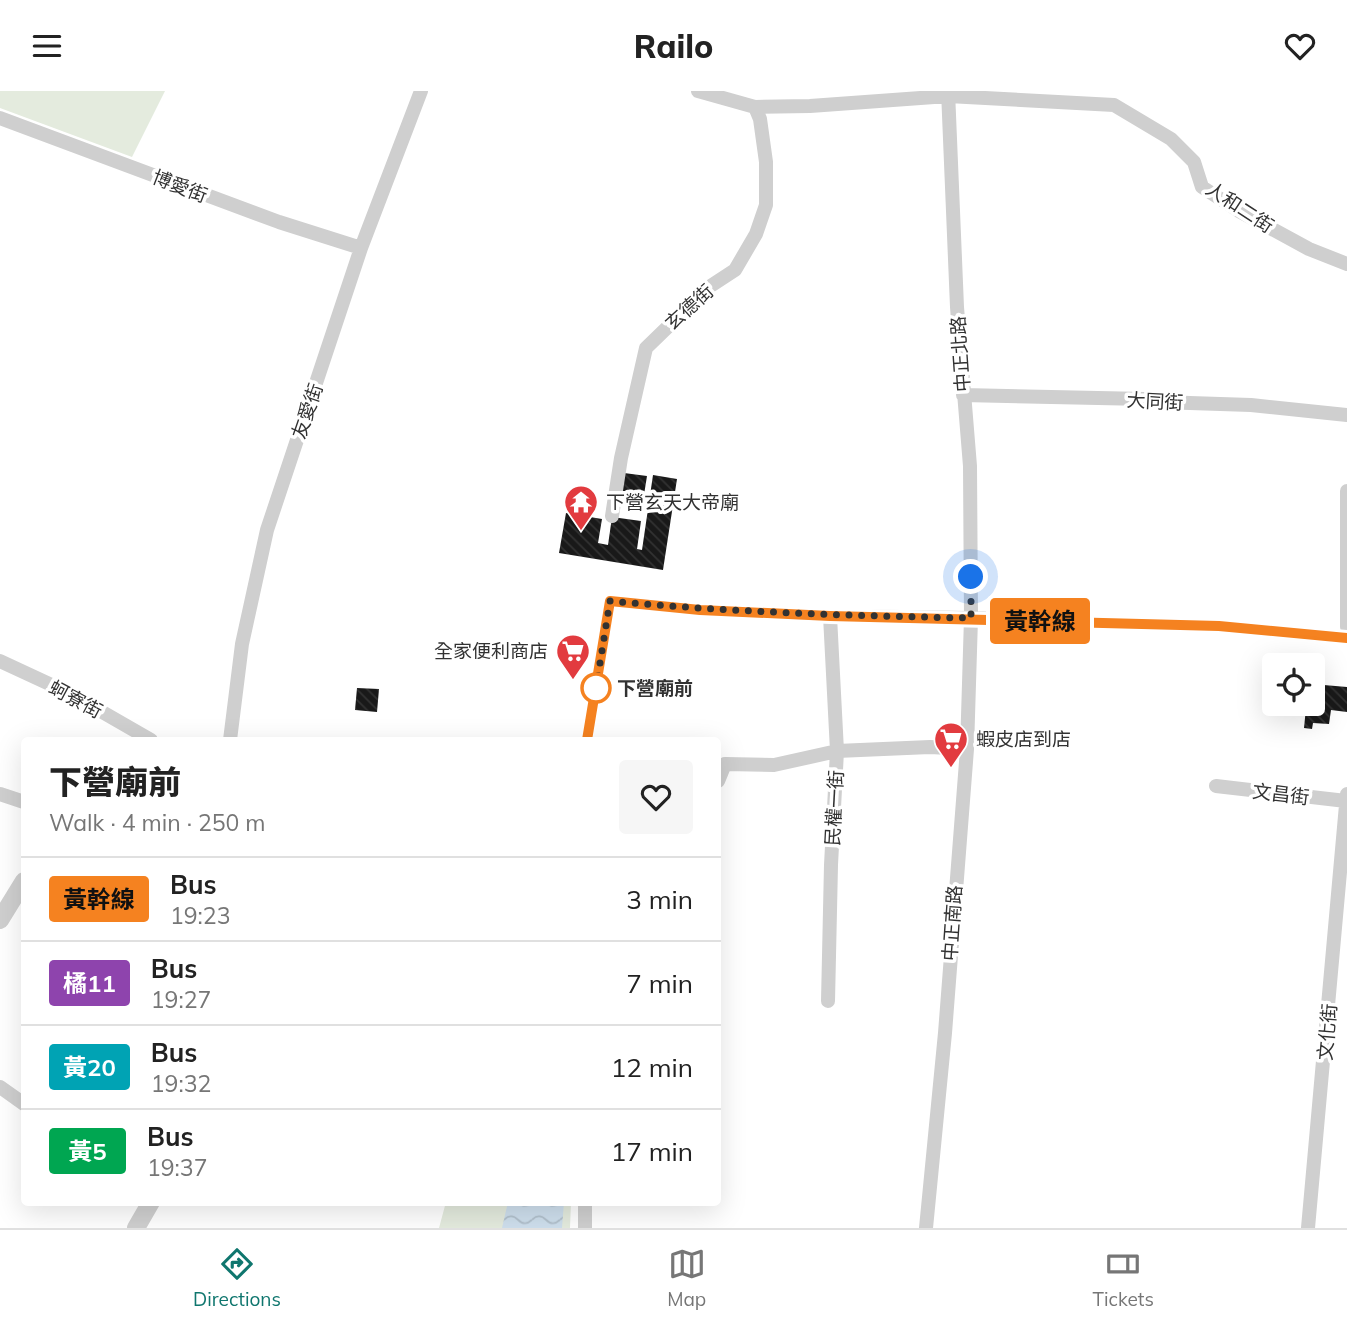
<!DOCTYPE html>
<meta charset="utf-8">
<style>
:root{--surface:#fff;--page:#f6f6f6;--text:#222;--muted:#767676;--line:#e0e0e0;--accent:#0f766e}
body{margin:0;font-family:Mulish,"Noto Sans TC",sans-serif;background:var(--page);color:var(--text);height:100vh;display:flex;flex-direction:column;font-size:26px;white-space:nowrap}
*{box-sizing:border-box;margin:0}
p{font-size:23px;color:var(--muted)}
.icon{flex:none;width:38px;height:38px;fill:none;stroke:currentColor;stroke-width:2;stroke-linecap:round;stroke-linejoin:round}
.map{position:relative;flex:1;overflow:hidden}
.panel{position:absolute;left:21px;top:646px;width:700px;height:469px;display:flex;flex-direction:column;background:var(--surface);border-radius:7px;box-shadow:0 7px 28px #0002}
.panel>*{flex:none}
.badge{padding:0 14px;border-radius:5px;font-size:24px;line-height:46px}
.controls{position:absolute;left:1262px;top:562px;display:grid;gap:14px}
.controls a{display:grid;place-items:center;width:63px;height:63px;border-radius:7px;background:var(--surface);box-shadow:0 7px 28px #0002;font-size:35px}
.you{position:absolute;width:35px;height:35px;margin:-18px;border:5px solid #fff;border-radius:50%;background:#1a73e8;box-shadow:0 0 0 10px #1a73e833}
.map>.badge{position:absolute;translate:-50% -50%;box-shadow:0 0 0 4px #fff}
.round{display:grid;place-items:center;flex:none;width:74px;height:74px;border-radius:7px;background:var(--page)}
.summary{display:flex;align-items:center;justify-content:space-between;height:119px;padding:0 28px}
h1{font-size:33px;font-weight:800;line-height:52px}
ul{padding:0;list-style:none}
li{display:flex;align-items:center;gap:21px;height:84px;padding:0 28px;border-top:2px solid var(--line)}
li div{flex:1}
li b{display:block;font-size:26px}
li em{font-style:normal}
li .badge{min-width:77px;font-weight:700;text-align:center}
header{display:flex;justify-content:space-between;align-items:center;height:91px;padding:0 28px;background:var(--surface);font-size:32px;font-weight:800}
.tabs{display:flex;justify-content:space-around;align-items:center;height:98px;border-top:2px solid var(--line);background:var(--surface);font-size:19px;color:var(--muted)}
.tabs a{display:grid;justify-items:center;gap:4px}
.tabs .on{color:var(--accent)}
.map>svg:first-child{display:block}
</style>
<header><svg class="icon" aria-label="menu" viewBox="0 0 24 24"><path d="M4 6h16M4 12h16M4 18h16"/></svg>Railo<svg class="icon" aria-label="heart" viewBox="0 0 24 24"><path d="M12 20l-8-8c-3-5 5-10 8-4 3-6 11-1 8 4z"/></svg></header>
<div class="map">
<svg width="1347" height="1137" viewBox="0 0 1347 1137">
<defs>
<pattern id="water-waves" width="16" height="10" patternUnits="userSpaceOnUse" patternTransform="scale(1.75)"><rect width="16" height="10" fill="#cedfed"/><path d="M0 5q4-4 8 0t8 0" fill="none" stroke="#b1c0cc"/></pattern>
<pattern id="building-back-hatch" width="6" height="6" patternUnits="userSpaceOnUse" patternTransform="scale(1.75)"><rect width="6" height="6" fill="#191919"/><path d="M-1 5l2 2M0 0l6 6M5-1l2 2" fill="none" stroke="#323232"/></pattern>
</defs>
<rect width="100%" height="100%" fill="#fff"/>
<path fill="#e4ebde" d="M0 0H165L132 66 0 17Z
M446 1111H571L570 1137H439Z"/>
<path fill="url(#water-waves)" d="M508 1111H564L562 1137H502Z"/>
<path fill="url(#building-back-hatch)" d="M624 382 647 385 643 410 620 406Z
M653 384 677 388 663 479 559 462 566 422 602 428 598 452 608 454 612 426 641 430 637 458 642 459Z
M1312 593 1347 596V621L1331 619 1329 633 1313 632 1312 638 1304 637 1306 617 1287 615V612H1312Z
M357 597 379 598 377 621 355 619Z"/>
<g fill="none" stroke-linecap="round" stroke-linejoin="round">
<path stroke="#cfcfcf" stroke-width="14" d="M698 0 755 16 810 15 948 5 1114 14 1171 48 1194 71 1202 96 1239 120 1309 158 1347 173
M0 27 279 131 361 157
M963 304 1145 308 1159 311 1251 314 1347 324
M1347 400V536
M612 425 621 367 646 257 709 196 735 179 756 143 766 114V71L760 28 755 16
M0 570 71 603 151 649
M230 649 242 553 267 439 361 157 421 0
M587 649 610 510 700 519 830 525 971 527 1062 531 1219 535 1347 547
M718 690 725 673 774 674 837 660 930 656 967 658
M1216 695 1346 710
M0 703 24 711
M828 910 831 774 837 660 830 525
M0 996 24 1013
M585 1137V1111
M926 1137 945 942 967 658 971 527 970 375 957 216 948 0
M1308 1137 1347 703"/>
<path stroke="#cfcfcf" stroke-width="18" d="M0 829 24 790
M136 1137 151 1111"/>
</g>
<g fill="none" stroke-linecap="round" stroke-linejoin="round">
<g stroke="#fff" stroke-width="16">
<path id="line" d="M587 649 610 510 700 519 830 525 1219 535 1347 547"/>
</g>
<use href="#line" stroke="#f58220" stroke-width="10"/>
<path stroke="#323232" stroke-width="7" stroke-dasharray="0 12.6" d="M596 597 610 510C730 521 850 525 971 527V486"/>
</g>
<defs>
<g id="temple-pin" transform="scale(1.75)"><path d="M0 17L-7.5 6A9.5 9.5 0 1 1 7.5 6Z" fill="#e23b3f" stroke="#fff"/><path d="M0-6L5-2H3V0L6.5 2.5H4V6H1.5V3h-3V6H-4V2.5H-6.5L-3 0V-2H-5Z" fill="#fff"/></g>
<g id="supermarket-pin" transform="scale(1.75)"><path d="M0 17L-7.5 6A9.5 9.5 0 1 1 7.5 6Z" fill="#e23b3f" stroke="#fff"/><path d="M-6-5.5h2.5l.6 2H6L4.5 2H-2.5L-4.4-4H-6ZM-1.5 3.2a1.3 1.3 0 1 0 .1 0ZM3 3.2a1.3 1.3 0 1 0 .1 0Z" fill="#fff"/></g>
</defs>
<g fill-rule="evenodd">
<use href="#temple-pin" x="581" y="411"/>
<use href="#supermarket-pin" x="573" y="560"/>
<use href="#supermarket-pin" x="951" y="648"/>
</g>
<circle fill="#fff" stroke="#f58220" stroke-width="3.5" cx="596" cy="597" r="14"/>
<g text-anchor="middle" dominant-baseline="central" stroke-width="7" stroke-linejoin="round" paint-order="stroke">
<g font-size="19" fill="#323232" stroke="#fff">
<text transform="translate(180 95) rotate(21)">博愛街</text>
<text transform="translate(1240 116) rotate(33)">人和二街</text>
<text transform="translate(689 216) rotate(-42)">玄德街</text>
<text transform="translate(960 263) rotate(-94)">中正北路</text>
<text transform="translate(1155 310) rotate(3)">大同街</text>
<text transform="translate(307 320) rotate(-71)">友愛街</text>
<text transform="translate(76 608) rotate(28)">蚵寮街</text>
<text transform="translate(1281 703) rotate(7)">文昌街</text>
<text transform="translate(834 717) rotate(-87)">民權一街</text>
<text transform="translate(952 832) rotate(-86)">中正南路</text>
<text transform="translate(1327 941) rotate(-85)">文化街</text>
</g>
<g font-size="19" fill="#323232" stroke="#fff" text-anchor="start">
<text x="606" y="411">下營玄天大帝廟</text>
<text x="548" y="560" text-anchor="end">全家便利商店</text>
<text x="976" y="648">蝦皮店到店</text>
</g>
<g font-size="19" font-weight="bold" fill="#323232" stroke="#fff" text-anchor="start">
<text x="617" y="597">下營廟前</text>
</g>
</g>
</svg>
<div class="controls">
<a><svg class="icon" aria-label="locate" viewBox="0 0 24 24"><circle cx="12" cy="12" r="6"/><path d="M12 2v4M12 18v4M2 12h4M18 12h4"/></svg></a>
</div>
<div class="you" style="left:971px;top:486px"></div>
<b class="badge" style="left:1040px;top:530px;background:#f58220;color:#111">黃幹線</b>
<section class="panel">
<div class="summary"><div><h1>下營廟前</h1><p>Walk · 4 min · 250 m</p></div><a class="round"><svg class="icon" aria-label="heart" viewBox="0 0 24 24"><path d="M12 20l-8-8c-3-5 5-10 8-4 3-6 11-1 8 4z"/></svg></a></div>
<ul>
<li><span class="badge" style="background:#f58220;color:#111">黃幹線</span><div><b>Bus</b><p>19:23</p></div><em>3 min</em></li>
<li><span class="badge" style="background:#8e44ad;color:#fff">橘11</span><div><b>Bus</b><p>19:27</p></div><em>7 min</em></li>
<li><span class="badge" style="background:#00a3b4;color:#fff">黃20</span><div><b>Bus</b><p>19:32</p></div><em>12 min</em></li>
<li><span class="badge" style="background:#00a651;color:#fff">黃5</span><div><b>Bus</b><p>19:37</p></div><em>17 min</em></li>
</ul>
</section>
</div>
<nav class="tabs">
<a class="on"><svg class="icon" aria-label="directions" viewBox="0 0 24 24"><path d="M12 3l9 9-9 9-9-9zM9 14v-3h6M13 9l2 2-2 2"/></svg>Directions</a>
<a><svg class="icon" aria-label="map" viewBox="0 0 24 24"><path d="M3 6l6-2 6 2 6-2v14l-6 2-6-2-6 2zM9 4v14M15 6v14"/></svg>Map</a>
<a><svg class="icon" aria-label="tickets" viewBox="0 0 24 24"><path d="M3 7h18v10H3zM15 7v10"/></svg>Tickets</a>
</nav>
